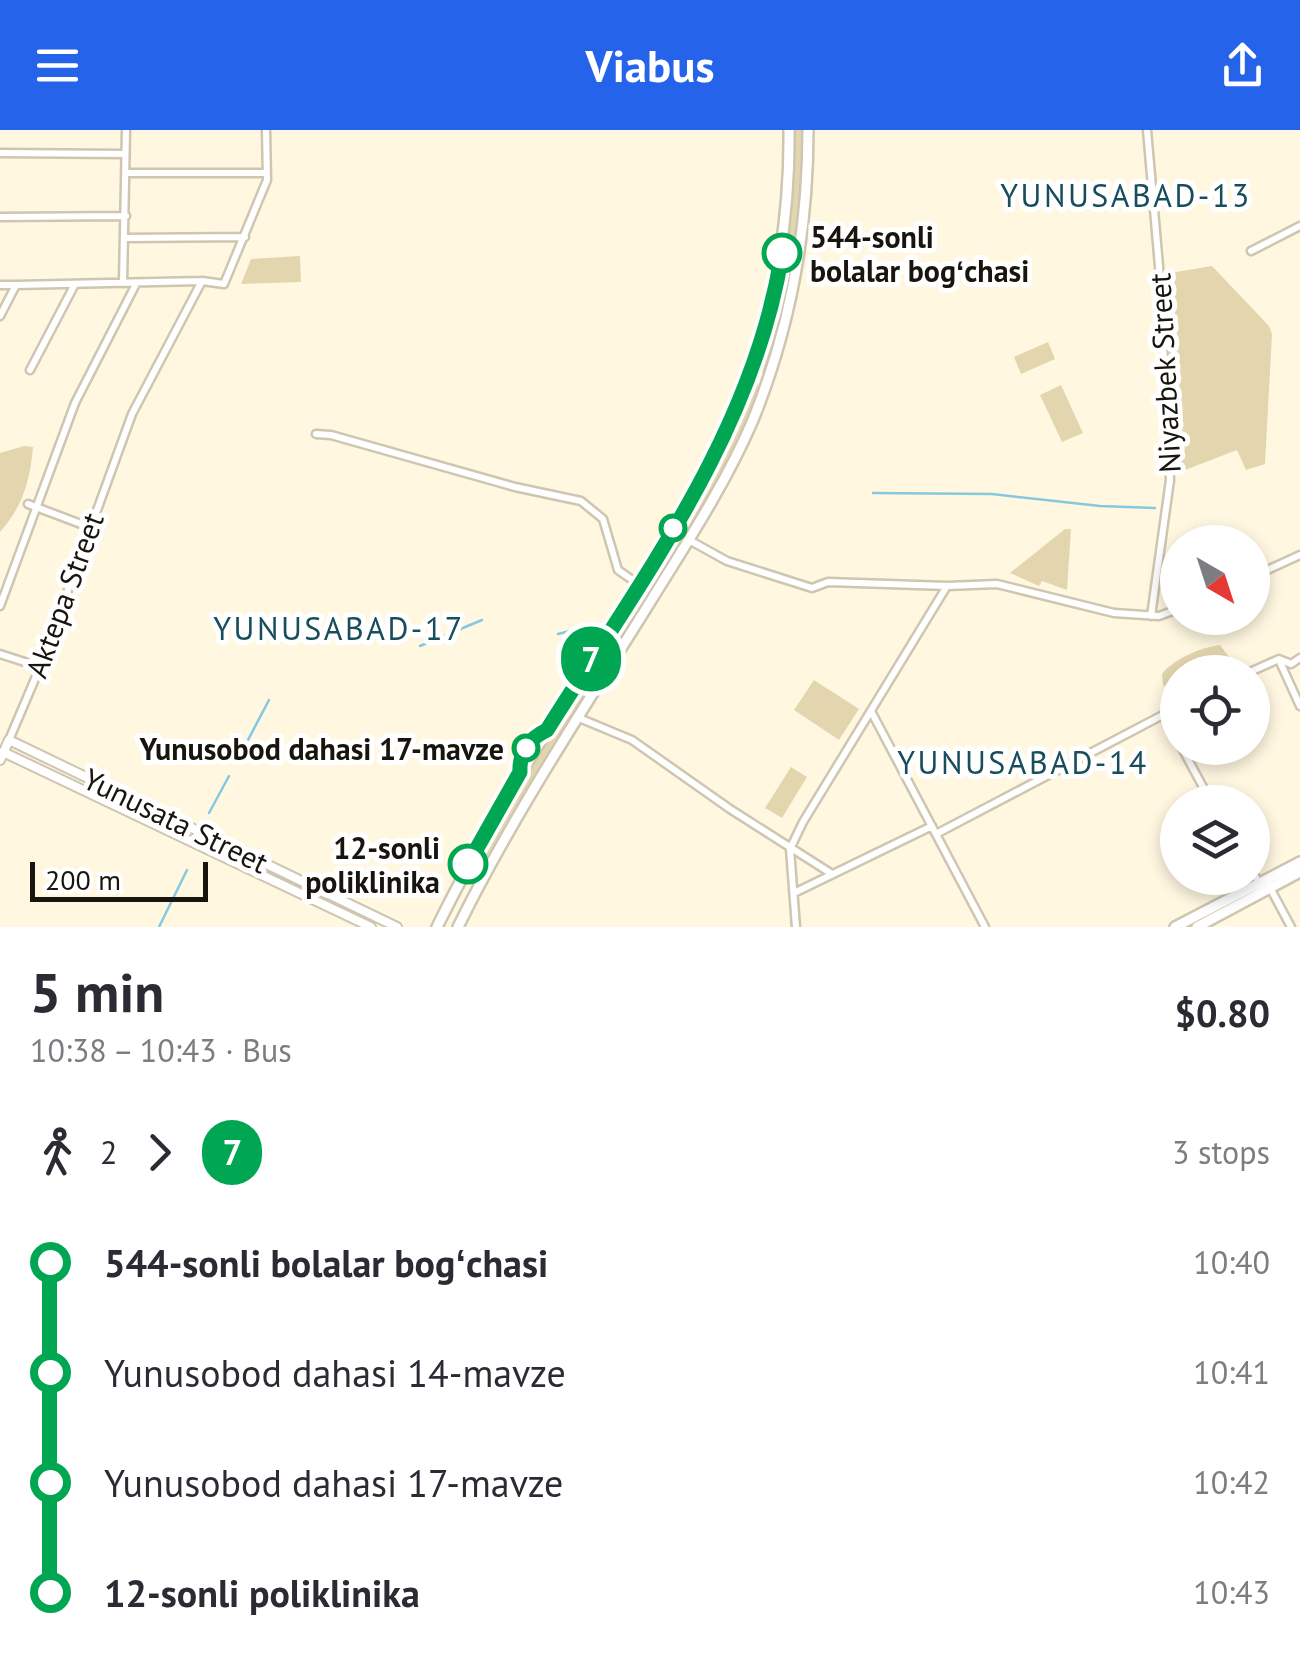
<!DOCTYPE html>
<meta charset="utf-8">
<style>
:root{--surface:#fff;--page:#f7f7f7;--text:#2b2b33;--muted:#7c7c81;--accent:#2563eb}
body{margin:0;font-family:"PT Sans",sans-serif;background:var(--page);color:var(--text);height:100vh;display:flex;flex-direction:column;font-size:38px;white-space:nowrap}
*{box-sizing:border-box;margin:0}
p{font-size:32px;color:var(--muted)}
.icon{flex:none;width:55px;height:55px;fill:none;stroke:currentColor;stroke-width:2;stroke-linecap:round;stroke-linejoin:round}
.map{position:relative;height:797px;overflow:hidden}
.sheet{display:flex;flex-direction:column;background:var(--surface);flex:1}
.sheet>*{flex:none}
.badge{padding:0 20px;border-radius:32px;font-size:35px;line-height:65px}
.needle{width:65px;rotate:141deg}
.tools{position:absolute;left:1160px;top:395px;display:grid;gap:20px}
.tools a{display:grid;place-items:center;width:110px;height:110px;border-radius:50%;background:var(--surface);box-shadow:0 5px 15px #0003;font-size:50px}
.scale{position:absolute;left:30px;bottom:25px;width:178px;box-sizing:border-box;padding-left:10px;border:5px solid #17150d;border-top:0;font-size:28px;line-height:35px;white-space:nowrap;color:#17150d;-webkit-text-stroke:8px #fff;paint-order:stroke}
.map>.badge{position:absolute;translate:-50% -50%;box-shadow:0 0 0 5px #fff}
.legs{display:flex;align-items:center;gap:15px;height:110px;padding:0 30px;font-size:32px}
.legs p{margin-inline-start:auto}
.summary{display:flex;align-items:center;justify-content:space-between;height:170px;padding:0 30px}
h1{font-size:55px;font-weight:700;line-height:75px}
ul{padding:0 30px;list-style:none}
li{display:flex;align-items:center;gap:35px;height:110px;font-size:38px}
li i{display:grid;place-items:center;width:15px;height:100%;margin:0 12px;background:currentColor}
li i::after{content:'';width:25px;height:25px;margin:-12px;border:8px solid;border-radius:50%;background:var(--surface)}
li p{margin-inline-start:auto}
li:first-child i{background:linear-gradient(#0000 50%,currentColor 0)}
li:last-child i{background:linear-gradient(currentColor 50%,#0000 0)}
header{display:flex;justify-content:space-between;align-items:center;height:130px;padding:0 30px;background:var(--accent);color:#fff;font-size:45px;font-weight:700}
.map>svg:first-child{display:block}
</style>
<header><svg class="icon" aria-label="menu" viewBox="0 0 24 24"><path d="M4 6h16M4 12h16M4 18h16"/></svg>Viabus<svg class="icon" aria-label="share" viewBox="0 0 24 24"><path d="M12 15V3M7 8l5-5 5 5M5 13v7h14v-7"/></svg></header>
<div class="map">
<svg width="1300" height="797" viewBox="0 0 1300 797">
<rect width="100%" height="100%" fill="#fff7e0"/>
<path fill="#e3d6ae" d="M794 0H802C802 84 791 162 765 242L760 243 758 239C783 160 793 83 794 0Z
M300 126 301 152 241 154 251 129Z
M1212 136 1269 196 1272 204 1265 334 1246 340 1237 320 1177 343 1164 144Z
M1048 212 1055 229 1021 244 1014 227Z
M757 253 759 257C727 343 674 420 627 498L622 499 619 493C667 416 719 340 752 255Z
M1061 255 1083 303 1062 312 1040 265Z
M24 316 33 317C30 351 23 376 0 402V323Z
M1065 399H1071L1067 460 1042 451 1039 456 1010 443Z
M613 506H616L617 513 513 680 481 738 476 740 473 735 506 675Z
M1220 515 1229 527 1222 541 1178 542 1177 562 1163 555 1162 544C1173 529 1202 517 1220 515Z
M814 550 859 579 839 610 794 580Z
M791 637 807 647 782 688 765 678Z"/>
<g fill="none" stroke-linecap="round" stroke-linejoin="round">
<path stroke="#85c9e0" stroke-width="2.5" d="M873 363 992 364 1100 376 1155 378
M558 504 597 494
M420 516 482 490
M238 629 269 570
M209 683 229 646
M159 797 187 740"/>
<g stroke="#cec6b0" stroke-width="11">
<path id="minor" d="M1147 0 1159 136 1170 350 1151 486
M0 23 125 24
M126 43H267
M0 87 126 86
M125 108 245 107
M1251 121 1300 96
M123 153 126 0
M0 155H16
M0 186 16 155 202 151
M30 240 75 154
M316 304 331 305 515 357 581 371 603 389 618 440 638 454
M28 374 89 397
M689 410 727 431 812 458 828 452 947 456 997 454 1114 483 1159 486 1178 479
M1252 447 1300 425
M0 476 75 273 136 154
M0 524 40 537
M1280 532 1300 576
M1250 542 1279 529 1291 534 1300 528
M872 583 985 797
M1164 584 1178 609
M579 588 632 610 730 679 832 744
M9 610 40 537 132 284 202 151 224 154 267 50 266 0
M1182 618 1211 672
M936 704 1178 577
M790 719 803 692 947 456
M790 719 796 797
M1252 741 1261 756
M1268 754 1291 797
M794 763 932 696"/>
</g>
<g stroke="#cec6b0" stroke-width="12">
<path id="tertiary" d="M3 622 371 797
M0 630 9 610 397 797"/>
</g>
<g stroke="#cec6b0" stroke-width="14">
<path id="secondary" d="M437 797C493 683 561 578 628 470 669 404 714 340 742 266 775 179 790 93 789 0
M458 797C514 683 585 577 652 469 688 411 726 353 753 290 791 196 808 101 808 0
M1175 797 1300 732
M1197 797 1300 742"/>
</g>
<use href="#minor" stroke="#fff" stroke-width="6"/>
<use href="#tertiary" stroke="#fff" stroke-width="8"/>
<use href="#secondary" stroke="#fff" stroke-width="9"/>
</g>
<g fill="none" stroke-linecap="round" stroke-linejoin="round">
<g stroke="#fff" stroke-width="22">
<path id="line-1" d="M468 734 520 642C519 622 530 608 547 600 641 450 754 302 782 123"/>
</g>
<use href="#line-1" stroke="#00a651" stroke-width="15"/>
</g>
<g fill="#fff" stroke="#00a651" stroke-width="5">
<circle cx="782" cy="123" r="18"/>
<circle cx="673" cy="398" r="12"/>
<circle cx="526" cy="618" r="12"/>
<circle cx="468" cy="734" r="18"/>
</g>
<g text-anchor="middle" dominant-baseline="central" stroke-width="10" stroke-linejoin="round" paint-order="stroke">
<g font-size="30" font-weight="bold" fill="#17150d" stroke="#fff" text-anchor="end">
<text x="810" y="106" text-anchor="start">544-sonli<tspan x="810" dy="34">bolalar bogʻchasi</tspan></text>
<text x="504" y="618">Yunusobod dahasi 17-mavze</text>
<text x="440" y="717">12-sonli<tspan x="440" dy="34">poliklinika</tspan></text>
</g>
<g font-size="30" fill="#17150d" stroke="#fff">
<text transform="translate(1164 243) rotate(-93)">Niyazbek Street</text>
<text transform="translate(64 465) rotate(-70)">Aktepa Street</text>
<text transform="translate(176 690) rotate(26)">Yunusata Street</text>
</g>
<g font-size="32" letter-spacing="2.5" fill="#184d5c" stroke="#fff">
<text x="1126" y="65">YUNUSABAD-13</text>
<text x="339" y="498">YUNUSABAD-17</text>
<text x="1023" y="632">YUNUSABAD-14</text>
</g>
</g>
</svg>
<div class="tools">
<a><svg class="needle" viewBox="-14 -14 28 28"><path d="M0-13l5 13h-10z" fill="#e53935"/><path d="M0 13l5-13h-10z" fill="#7c7c81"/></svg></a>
<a><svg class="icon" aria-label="locate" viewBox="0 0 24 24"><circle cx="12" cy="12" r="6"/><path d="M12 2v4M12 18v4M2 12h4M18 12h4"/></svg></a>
<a><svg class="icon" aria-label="layers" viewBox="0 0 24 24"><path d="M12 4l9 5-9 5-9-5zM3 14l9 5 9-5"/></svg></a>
</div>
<div class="scale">200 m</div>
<b class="badge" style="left:591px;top:529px;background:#00a651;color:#fff">7</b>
</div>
<section class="sheet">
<div class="summary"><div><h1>5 min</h1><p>10:38 – 10:43 · Bus</p></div><b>$0.80</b></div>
<div class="legs"><svg class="icon" aria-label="walk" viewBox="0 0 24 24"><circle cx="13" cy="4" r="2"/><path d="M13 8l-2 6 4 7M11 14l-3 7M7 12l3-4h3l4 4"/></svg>2<svg class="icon" aria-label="forward" viewBox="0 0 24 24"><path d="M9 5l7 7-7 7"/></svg><b class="badge" style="background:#00a651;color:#fff">7</b><p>3 stops</p></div>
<ul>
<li><i style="color:#00a651"></i><b>544-sonli bolalar bogʻchasi</b><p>10:40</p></li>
<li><i style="color:#00a651"></i><span>Yunusobod dahasi 14-mavze</span><p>10:41</p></li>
<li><i style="color:#00a651"></i><span>Yunusobod dahasi 17-mavze</span><p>10:42</p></li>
<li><i style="color:#00a651"></i><b>12-sonli poliklinika</b><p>10:43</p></li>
</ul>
</section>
